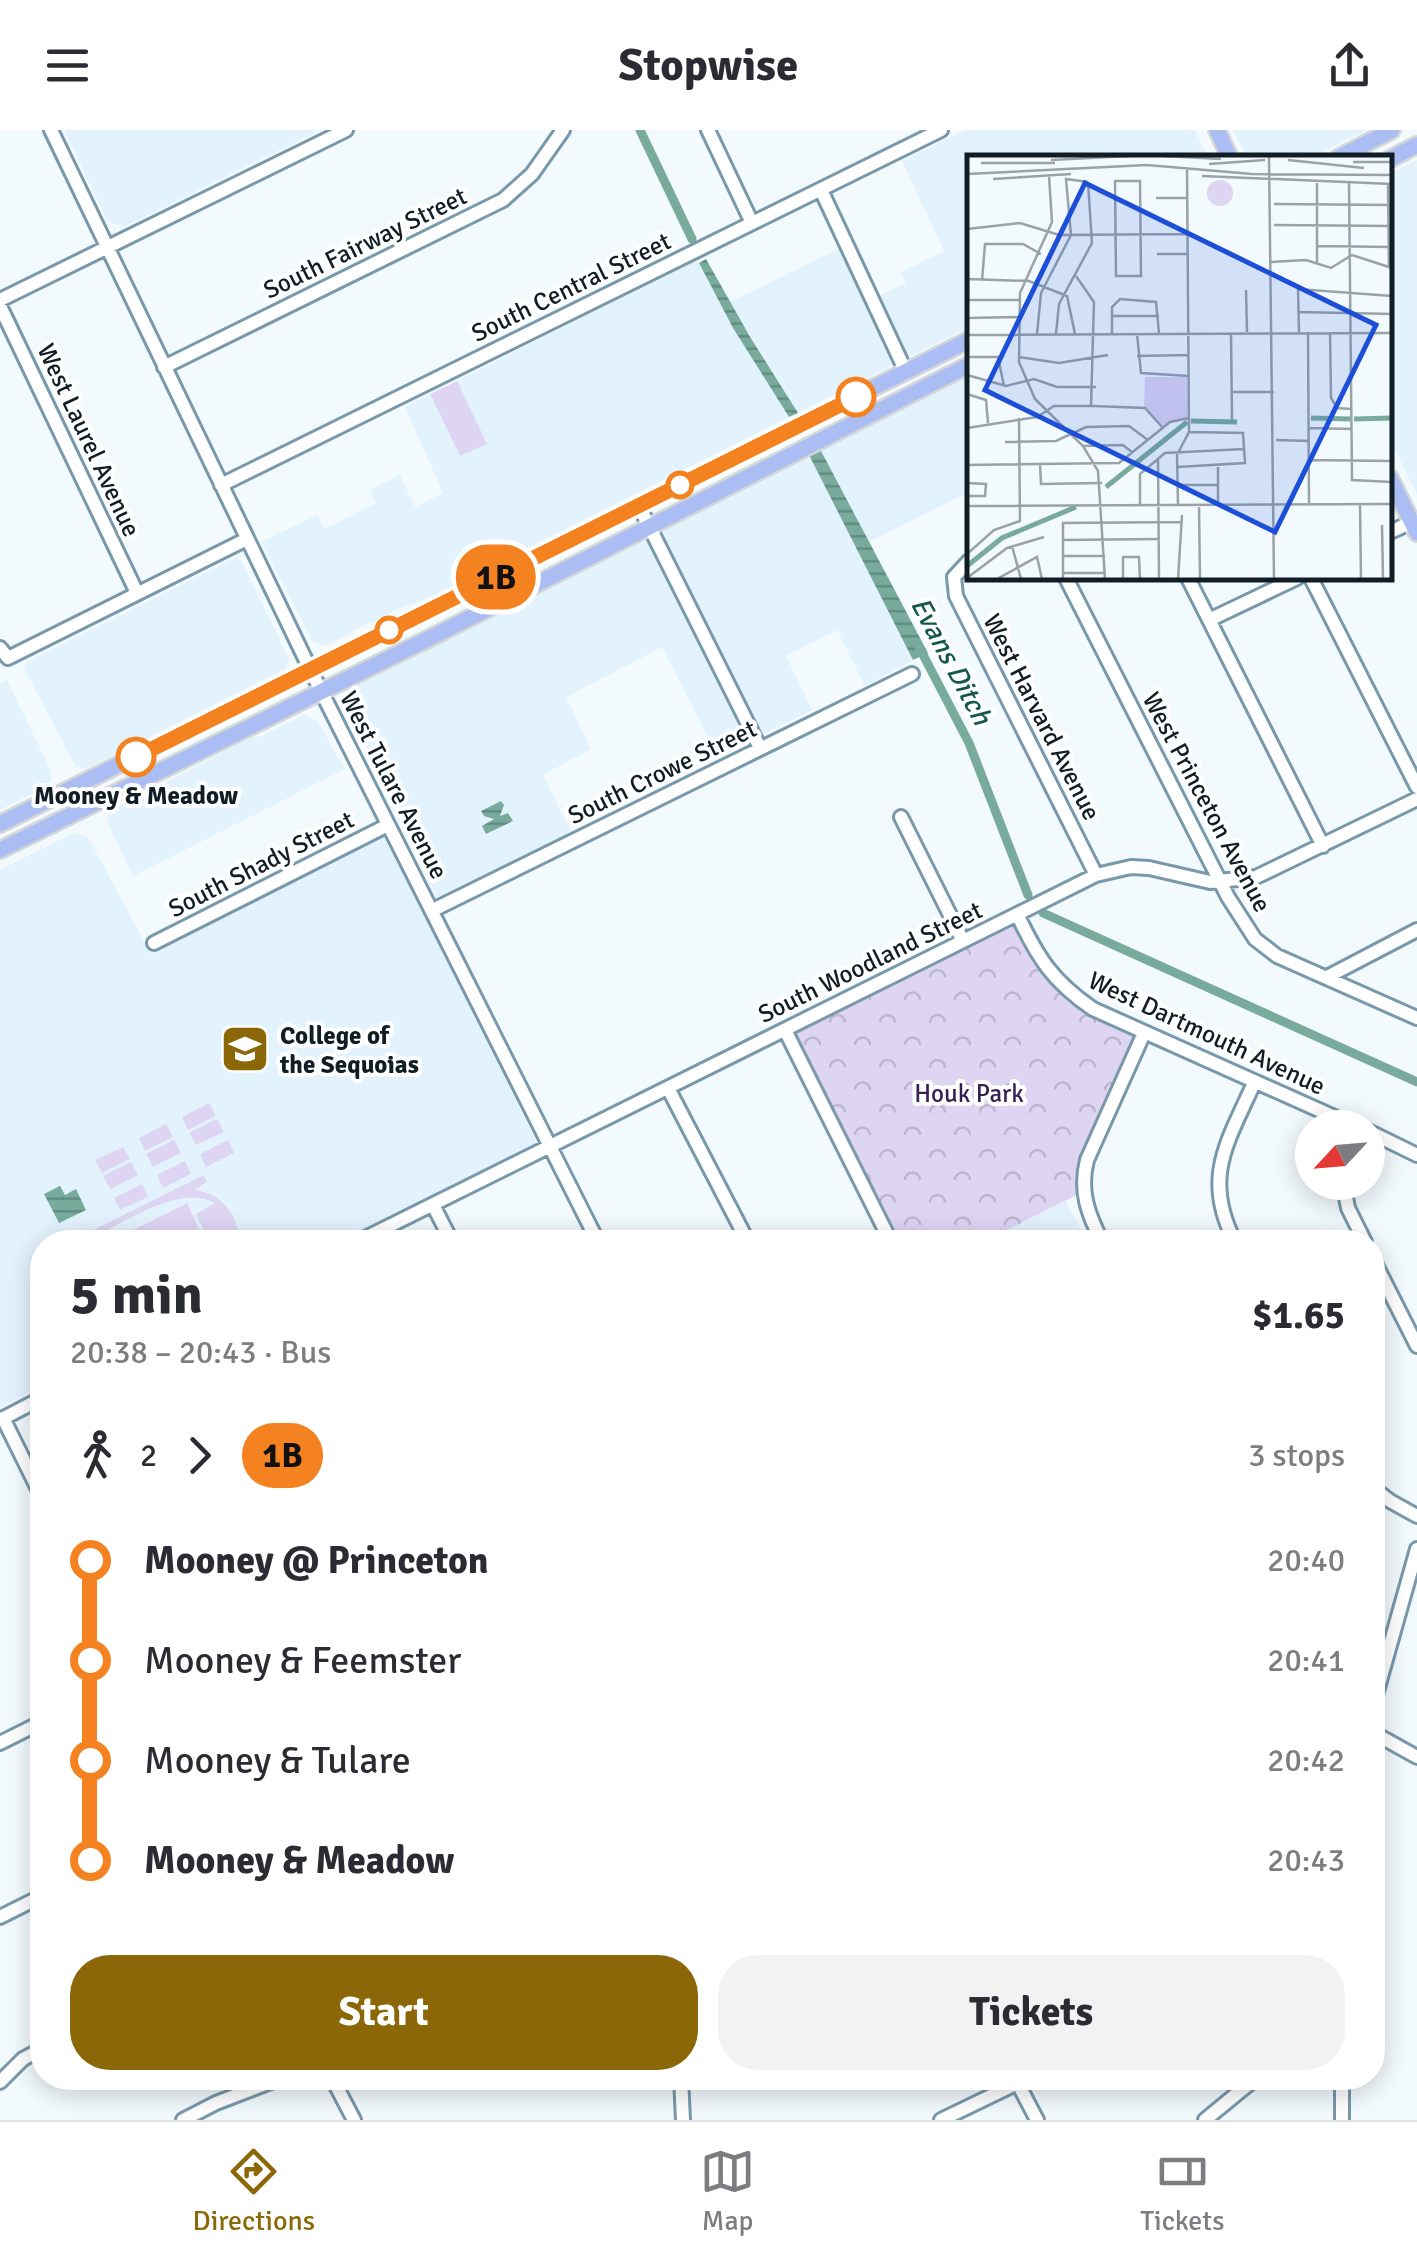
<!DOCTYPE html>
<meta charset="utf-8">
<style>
:root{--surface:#fff;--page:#f2f2f3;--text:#2b2b33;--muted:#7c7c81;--line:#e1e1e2;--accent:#8b6707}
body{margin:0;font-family:Signika,sans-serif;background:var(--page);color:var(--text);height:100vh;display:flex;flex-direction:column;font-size:38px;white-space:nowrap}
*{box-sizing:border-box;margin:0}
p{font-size:32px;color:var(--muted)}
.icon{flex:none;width:55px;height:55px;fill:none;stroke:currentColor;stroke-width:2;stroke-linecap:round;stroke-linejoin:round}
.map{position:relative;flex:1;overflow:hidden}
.side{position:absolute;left:30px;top:1100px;width:1355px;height:860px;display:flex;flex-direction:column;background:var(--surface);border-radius:40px;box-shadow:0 5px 25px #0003}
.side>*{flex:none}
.badge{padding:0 20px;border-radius:32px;font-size:35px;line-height:65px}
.needle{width:65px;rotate:244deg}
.fabs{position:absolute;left:1295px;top:980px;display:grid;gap:20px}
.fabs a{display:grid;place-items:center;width:90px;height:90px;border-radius:50%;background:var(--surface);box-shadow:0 5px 25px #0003;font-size:50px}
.map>.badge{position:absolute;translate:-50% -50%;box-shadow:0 0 0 5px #fff}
.legs{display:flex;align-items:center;gap:15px;height:110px;padding:0 40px;font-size:32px}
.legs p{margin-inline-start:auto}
.overview{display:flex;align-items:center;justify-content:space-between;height:170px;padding:0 40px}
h1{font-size:55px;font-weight:800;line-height:75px}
.cta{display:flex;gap:20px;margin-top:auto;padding:20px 40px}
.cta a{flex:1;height:115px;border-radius:40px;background:var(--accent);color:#fff;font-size:40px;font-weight:800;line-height:115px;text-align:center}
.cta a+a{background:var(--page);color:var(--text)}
ul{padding:0 40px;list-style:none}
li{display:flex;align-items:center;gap:35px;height:100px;font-size:38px}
li i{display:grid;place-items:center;width:15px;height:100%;margin:0 12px;background:currentColor}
li i::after{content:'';width:25px;height:25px;margin:-12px;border:8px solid;border-radius:50%;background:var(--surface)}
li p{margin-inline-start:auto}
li:first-child i{background:linear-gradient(#0000 50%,currentColor 0)}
li:last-child i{background:linear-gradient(currentColor 50%,#0000 0)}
header{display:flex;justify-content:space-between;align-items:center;height:130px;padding:0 40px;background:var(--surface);font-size:45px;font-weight:800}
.dock{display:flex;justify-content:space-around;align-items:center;height:140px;border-top:2px solid var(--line);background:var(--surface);font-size:28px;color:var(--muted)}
.dock a{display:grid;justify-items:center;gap:5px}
.dock .on{color:var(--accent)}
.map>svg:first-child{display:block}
</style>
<header><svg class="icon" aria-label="menu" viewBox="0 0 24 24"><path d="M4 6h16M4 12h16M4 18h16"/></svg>Stopwise<svg class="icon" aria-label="share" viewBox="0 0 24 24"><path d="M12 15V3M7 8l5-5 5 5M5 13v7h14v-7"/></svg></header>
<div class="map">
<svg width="1417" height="1990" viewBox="0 0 1417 1990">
<defs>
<pattern id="park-crowns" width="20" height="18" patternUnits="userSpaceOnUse" patternTransform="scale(2.5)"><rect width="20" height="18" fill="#ddd5f2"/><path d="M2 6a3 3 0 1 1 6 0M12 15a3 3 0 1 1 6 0" fill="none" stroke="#bdb6cf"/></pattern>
<pattern id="water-rules" width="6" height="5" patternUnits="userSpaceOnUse" patternTransform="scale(2.5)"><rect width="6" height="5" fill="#79ab9d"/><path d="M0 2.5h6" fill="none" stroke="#628b80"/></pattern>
</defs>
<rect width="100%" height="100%" fill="#f3fafe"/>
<path fill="#e3f3fe" d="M64 0H320L124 97 108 92Z
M965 0H1195L1208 27 969 28V197L798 283 730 172 855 111 880 165 906 153 901 142 944 121 902 31Z
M1233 0H1367L1311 28 1247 27Z
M1417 30V365L1390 309V44Z
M697 130 733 198 789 287 424 470 395 480 324 516 313 512 261 412 317 385 325 399 376 373 370 360 400 345 415 377 443 363 405 277Z
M969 245V362L869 412 820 319Z
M809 325 913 530 865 556 837 500 786 526 812 580 718 627 662 517 566 567 591 619 543 645 572 704 440 772 383 661 381 648 345 572 348 559 525 466Z
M237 427 241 430 289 529 286 538 86 639 75 635 24 538 28 531Z
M7 550 52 643 51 654 0 680V554Z
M304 585 317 590 345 639 133 746 107 691 110 681 250 608 261 606Z
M74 703 88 707 151 824 385 706 537 1013 336 1112H42V1257L0 1278V740Z
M1066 1071 1087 1112H983Z"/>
<path fill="#ddd5f2" d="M457 251 487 314 460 326 430 264Z
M209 973 216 986 188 1000 182 987Z
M217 989 224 1002 196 1015 189 1003Z
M166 994 173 1007 145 1021 139 1008Z
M174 1010 181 1023 153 1037 146 1024Z
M228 1010 234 1023 206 1037 200 1024Z
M123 1017 130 1029 102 1043 95 1030Z
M185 1031 191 1044 163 1058 157 1045Z
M131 1032 138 1045 110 1059 103 1046Z
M204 1045 207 1052 194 1060C222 1063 239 1085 239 1112H210L196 1084 215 1073C179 1052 119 1096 85 1112H69Z
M142 1054 148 1067 120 1080 114 1068Z
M187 1073 205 1112H109Z
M42 1130V1197C29 1175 25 1151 42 1130Z"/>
<path fill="url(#park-crowns)" d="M1014 795C1042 857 1075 881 1136 907L1081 1029 1077 1065 983 1112H901L795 904Z"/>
<path fill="url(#water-rules)" d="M706 129 749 205 798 283 789 287 733 198 699 133Z
M820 319 928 523 913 530 809 325Z
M501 671 504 675 500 686 508 683 513 691 486 704 482 696 494 689 484 686 481 681Z
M60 1056 65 1065 76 1059 86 1080 59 1093 44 1064Z"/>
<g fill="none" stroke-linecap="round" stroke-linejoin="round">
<path stroke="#79ab9d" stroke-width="9" d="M640 0 692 109
M919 517 969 613 1028 765
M1043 783 1417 952"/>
<g stroke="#7898ac" stroke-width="18">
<path id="minor" d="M51 0 310 539 598 1112
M708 0 752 93
M821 60 906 242
M0 170 346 0
M0 176 137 463
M164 237 503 70 532 44 563 0
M221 355 941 0
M639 376 760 618
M1390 402 1412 392
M969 431 954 447 956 466 1096 745
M1066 448 1228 767 1255 809 1277 826 1417 888
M1188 448 1323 716
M1311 448 1417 657
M1209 490 1297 448
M0 518 8 528 247 409
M901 687 963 811
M433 780 912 544
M1017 784C1038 828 1052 851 1093 879L1359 998
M154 813 388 695
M1327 847 1417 800
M785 900 891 1112
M668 958 748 1112
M1368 1001 1417 1025
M1343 1052 1348 1078 1365 1112
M433 1075 452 1112
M357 1112 1096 745 1131 737 1149 738 1210 752 1256 747 1417 669
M1102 1112C1088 1084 1079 1061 1087 1030L1144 903
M1235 1112C1202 1048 1227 1013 1254 953
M1372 1127 1417 1216
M3 1288 42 1367
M0 1290 42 1268
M1372 1357 1390 1371 1417 1386
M1372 1579 1417 1419
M1372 1602 1417 1627
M0 1613 42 1592
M0 1787 42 1766
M332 1948 354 1990
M681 1948 683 1990
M1015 1948 1037 1990
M0 1952 23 1929 42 1919
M183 1990 216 1973 281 1948
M941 1990 1028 1948
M1205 1990 1256 1948
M1342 1990V1948"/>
</g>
<g stroke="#d4d6d8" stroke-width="20">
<path id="major" d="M1217 0 1230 28
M1338 28 1392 0
M1390 29 1417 15
M1390 348 1417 403
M0 694 969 210
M0 720 430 508 969 235"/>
</g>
<use href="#minor" stroke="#fff" stroke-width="12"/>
<use href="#major" stroke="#aabef4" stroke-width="15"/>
</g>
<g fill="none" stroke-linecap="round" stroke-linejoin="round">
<g stroke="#fff" stroke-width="22">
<path id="line-1" d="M136 627 856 267"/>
</g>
<use href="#line-1" stroke="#f58220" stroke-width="15"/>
</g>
<defs>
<g id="university-square" transform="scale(2.5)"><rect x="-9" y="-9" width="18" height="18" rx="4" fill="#8b6707" stroke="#fff"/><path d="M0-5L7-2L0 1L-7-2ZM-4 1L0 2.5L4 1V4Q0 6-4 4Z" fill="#fff"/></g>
</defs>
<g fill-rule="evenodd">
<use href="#university-square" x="245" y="919"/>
</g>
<g fill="#fff" stroke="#f58220" stroke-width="5">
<circle cx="856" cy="267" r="18"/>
<circle cx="680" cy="355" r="12"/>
<circle cx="389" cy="500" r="12"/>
<circle cx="136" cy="627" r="18"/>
</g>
<g text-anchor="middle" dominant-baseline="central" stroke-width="8" stroke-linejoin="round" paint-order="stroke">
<g font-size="25" fill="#101d24" stroke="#fff">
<text transform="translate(365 113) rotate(-26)">South Fairway Street</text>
<text transform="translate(571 157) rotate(-26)">South Central Street</text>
<text transform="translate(89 310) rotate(65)">West Laurel Avenue</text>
<text transform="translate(1042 587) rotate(63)">West Harvard Avenue</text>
<text transform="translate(662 642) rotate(-26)">South Crowe Street</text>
<text transform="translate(394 655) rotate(63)">West Tulare Avenue</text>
<text transform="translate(1207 672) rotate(62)">West Princeton Avenue</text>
<text transform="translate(261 734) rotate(-27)">South Shady Street</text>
<text transform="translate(870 832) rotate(-26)">South Woodland Street</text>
<text transform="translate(1207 903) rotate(25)">West Dartmouth Avenue</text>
</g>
<g font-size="25" font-weight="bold" fill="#101d24" stroke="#fff">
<text x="136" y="665">Mooney &amp; Meadow</text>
</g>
<g font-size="25" font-weight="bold" fill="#101d24" stroke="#fff" text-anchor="start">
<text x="280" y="905">College of<tspan x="280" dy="29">the Sequoias</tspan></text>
</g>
<g font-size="25" fill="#342254" stroke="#fff">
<text x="969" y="963">Houk Park</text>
</g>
<g font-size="28" font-style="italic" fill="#13584a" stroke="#fff">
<text transform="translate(951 531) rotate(62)">Evans Ditch</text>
</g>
</g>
<g transform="translate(967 25)">
<rect width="425" height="425" fill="#f3fafe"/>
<path d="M240 38a13 13 0 1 1 26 0a13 13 0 1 1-26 0Z" fill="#ddd5f2"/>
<path d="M178 222H220L221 262 196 271 177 251Z" fill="#ddd5f2"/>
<path fill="none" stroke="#79ab9d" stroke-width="5" d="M344 263 383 264M387 264 425 263M224 266 270 267M139 332 220 267M0 411 35 383 109 352"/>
<path fill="none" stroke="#98a2a7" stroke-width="2.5" d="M197 1 254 4M302 1 307 424M84 5 162 1M321 5 397 13M386 7H425M14 8H88M242 9 298 5M0 19 180 10 285 19 425 20M82 21 85 67 53 138 52 207 68 244 116 291 131 316 138 424M235 21 425 29M26 24 104 19M148 26H173L174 121H149ZM382 28 385 325 425 327M421 29 422 113M189 43H220M307 49 425 50M307 70 425 71M0 74 53 68 92 80 221 79M351 91 424 92M190 99H221M304 107 339 105 364 113 385 100 425 113M350 108V28M109 121 127 147 124 251M0 124 62 126 100 141 108 179M1 124V145H52M15 126 18 89H56L74 99M279 135 280 177M332 157 425 159M145 161H192M0 163 51 162M332 177 331 134 425 141M341 177 342 348M363 177 364 243 370 253 384 254M264 178 265 265M70 179 74 138 104 80 99 24 121 27M89 179 92 149 125 88 121 27M145 179V152L153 144 189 147 192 178M170 179 174 218 222 221M0 180 425 178M170 201 222 200M0 202H31L37 231M52 202 92 208 141 200M0 220 39 231 67 224 90 232H129M265 237H307M0 239 19 245 21 268M0 273 70 262 87 251H127L178 253 196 273M342 273 385 274M309 285 342 286M38 287 89 286 119 272 162 271 181 285M116 291 156 290 166 298M191 304 192 424M342 305 425 306M73 309 74 329 135 328M0 310 152 308 203 267 222 263M210 312 278 308 276 278 222 277M0 328 19 329 18 341H0M210 330H251M251 348V312M173 349V319L198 298 277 294M211 349 210 300 222 277 220 12M232 350 233 424M393 350 394 424M0 351 425 349M415 370 416 424M96 385 193 384M45 391 54 424M0 399 27 375 53 366 52 263M96 401H138M96 418H138M0 423 40 393 77 382M30 424 70 402 75 424M96 424V368L215 367M156 424V402H172L173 424M211 424 215 360"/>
<path fill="#1d4ed8" fill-opacity="0.15" stroke="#1d4ed8" stroke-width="5" d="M118 28 409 170 308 377 18 235Z"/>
<rect width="425" height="425" fill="none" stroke="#101d24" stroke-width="5"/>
</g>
</svg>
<div class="fabs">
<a><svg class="needle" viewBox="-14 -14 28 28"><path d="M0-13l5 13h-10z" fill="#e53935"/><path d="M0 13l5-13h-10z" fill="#7c7c81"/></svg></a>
</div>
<b class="badge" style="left:496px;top:447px;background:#f58220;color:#111">1B</b>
<section class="side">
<div class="overview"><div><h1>5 min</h1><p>20:38 – 20:43 · Bus</p></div><b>$1.65</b></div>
<div class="legs"><svg class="icon" aria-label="walk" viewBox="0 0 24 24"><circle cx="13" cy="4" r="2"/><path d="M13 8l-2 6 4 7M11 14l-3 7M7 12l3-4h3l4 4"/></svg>2<svg class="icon" aria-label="forward" viewBox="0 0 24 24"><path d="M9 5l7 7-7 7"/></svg><b class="badge" style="background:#f58220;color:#111">1B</b><p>3 stops</p></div>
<ul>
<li><i style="color:#f58220"></i><b>Mooney @ Princeton</b><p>20:40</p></li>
<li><i style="color:#f58220"></i><span>Mooney &amp; Feemster</span><p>20:41</p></li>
<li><i style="color:#f58220"></i><span>Mooney &amp; Tulare</span><p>20:42</p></li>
<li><i style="color:#f58220"></i><b>Mooney &amp; Meadow</b><p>20:43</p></li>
</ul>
<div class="cta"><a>Start</a><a>Tickets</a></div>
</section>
</div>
<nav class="dock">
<a class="on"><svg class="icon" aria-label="directions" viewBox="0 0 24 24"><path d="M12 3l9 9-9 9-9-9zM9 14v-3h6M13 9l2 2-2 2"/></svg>Directions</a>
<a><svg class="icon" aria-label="map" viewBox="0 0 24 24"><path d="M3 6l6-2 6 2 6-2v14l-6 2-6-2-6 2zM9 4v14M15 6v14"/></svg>Map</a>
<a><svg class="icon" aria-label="tickets" viewBox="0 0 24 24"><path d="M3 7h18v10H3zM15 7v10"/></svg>Tickets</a>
</nav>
